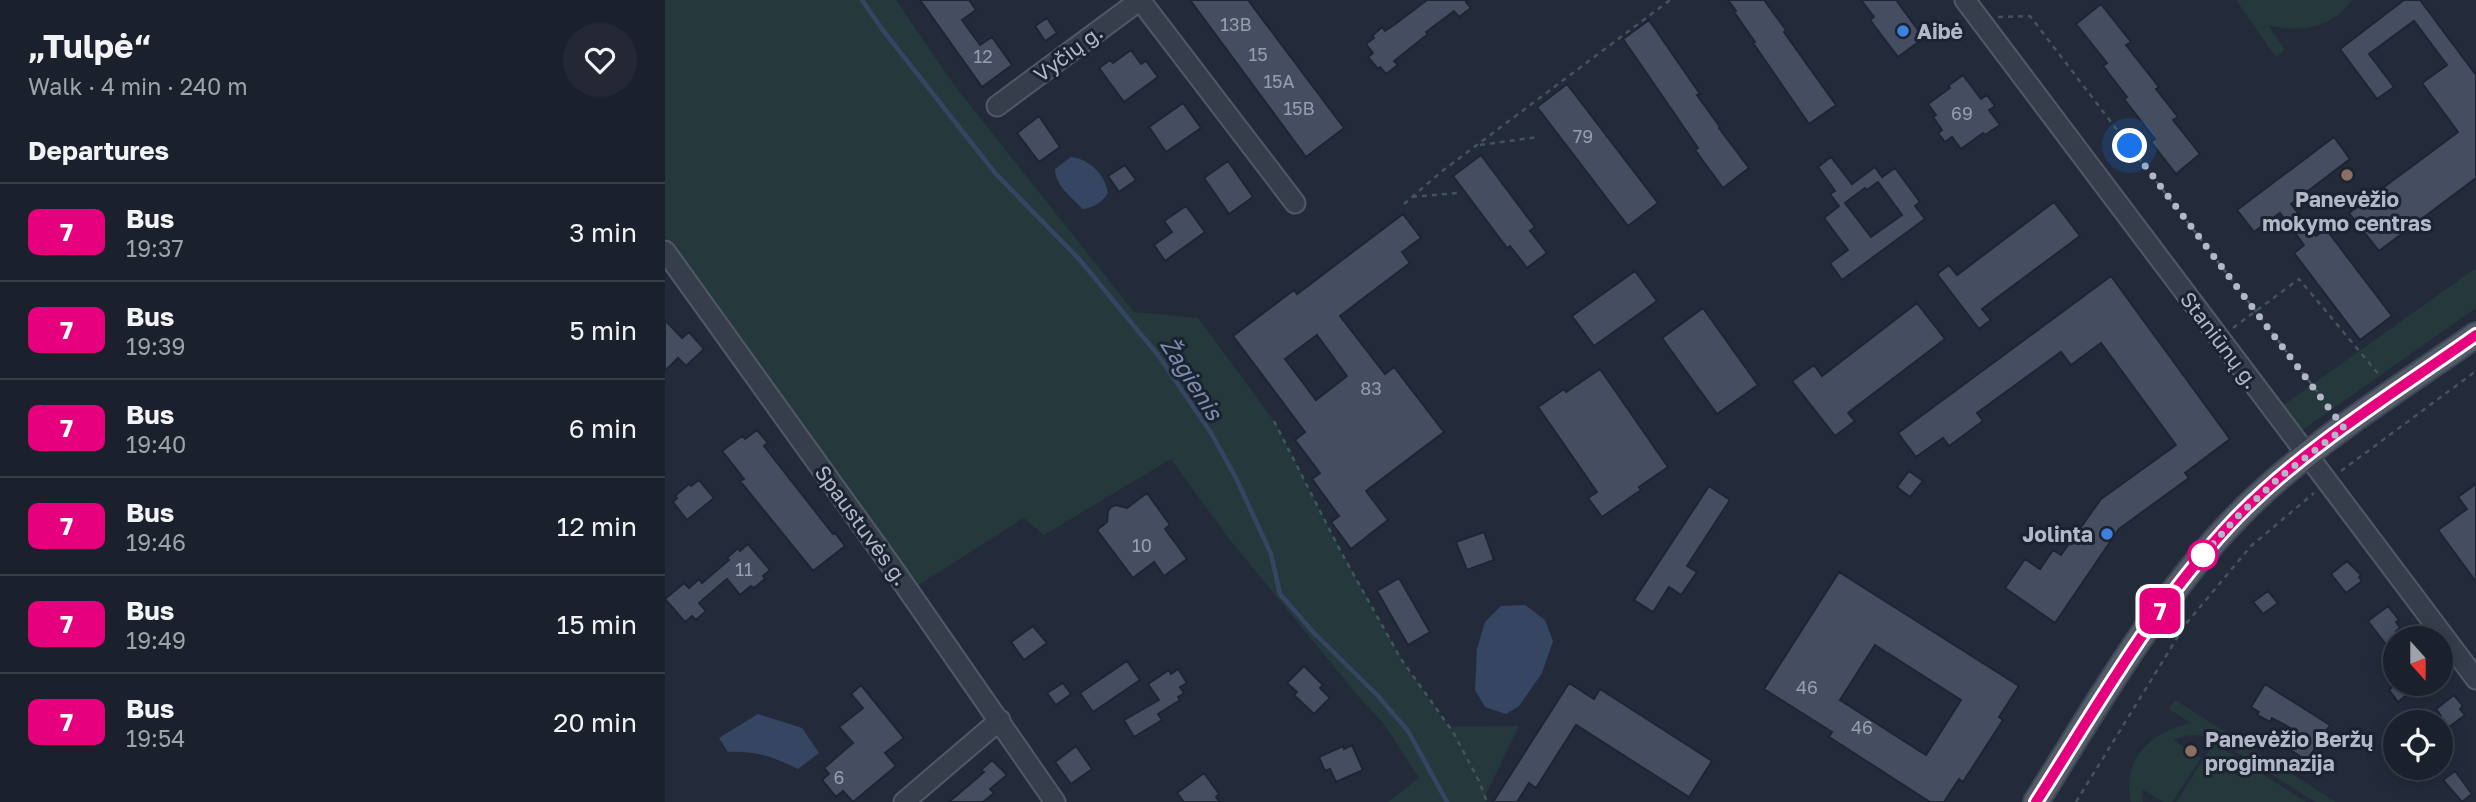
<!DOCTYPE html>
<meta charset="utf-8">
<style>
:root{--surface:#1a202c;--page:#232834;--text:#f1f3f6;--muted:#9fa3a9;--line:#383e48}
body{margin:0;font-family:"Golos Text",sans-serif;background:var(--page);color:var(--text);height:100vh;display:flex;flex-direction:column;font-size:26px;white-space:nowrap}
*{box-sizing:border-box;margin:0}
p{font-size:23px;color:var(--muted)}
.icon{flex:none;width:38px;height:38px;fill:none;stroke:currentColor;stroke-width:2;stroke-linecap:round;stroke-linejoin:round}
.map{position:relative;flex:1;overflow:hidden}
.drawer{display:flex;flex-direction:column;background:var(--surface);width:665px}
.drawer>*{flex:none}
.badge{padding:0 14px;border-radius:10px;font-size:24px;line-height:46px}
.needle{width:46px;rotate:159deg}
.tools{position:absolute;left:1718px;top:626px;display:grid;gap:14px}
.tools a{display:grid;place-items:center;width:70px;height:70px;border-radius:50%;background:var(--surface);box-shadow:0 4px 18px #0003,0 0 0 2px var(--line);font-size:35px}
.you{position:absolute;width:35px;height:35px;margin:-18px;border:5px solid #fff;border-radius:50%;background:#1a73e8;box-shadow:0 0 0 10px #1a73e833}
.map>.badge{position:absolute;translate:-50% -50%;box-shadow:0 0 0 4px #fff}
h2{padding:0 28px;font-size:26px;line-height:63px}
.round{display:grid;place-items:center;flex:none;width:74px;height:74px;border-radius:37px;background:var(--page)}
.headline{display:flex;align-items:center;justify-content:space-between;height:119px;padding:0 28px}
h1{font-size:33px;font-weight:700;line-height:52px}
ul{padding:0;list-style:none}
li{display:flex;align-items:center;gap:21px;height:98px;padding:0 28px;border-top:2px solid var(--line)}
li div{flex:1}
li b{display:block;font-size:26px}
li em{font-style:normal}
li .badge{min-width:77px;font-weight:700;text-align:center}
main{display:flex;flex:1;min-height:0}
.map>svg:first-child{display:block}
</style>
<main>
<section class="drawer">
<div class="headline"><div><h1>„Tulpė“</h1><p>Walk · 4 min · 240 m</p></div><a class="round"><svg class="icon" aria-label="heart" viewBox="0 0 24 24"><path d="M12 20l-8-8c-3-5 5-10 8-4 3-6 11-1 8 4z"/></svg></a></div>
<h2>Departures</h2>
<ul>
<li><span class="badge" style="background:#e6007e;color:#fff">7</span><div><b>Bus</b><p>19:37</p></div><em>3 min</em></li>
<li><span class="badge" style="background:#e6007e;color:#fff">7</span><div><b>Bus</b><p>19:39</p></div><em>5 min</em></li>
<li><span class="badge" style="background:#e6007e;color:#fff">7</span><div><b>Bus</b><p>19:40</p></div><em>6 min</em></li>
<li><span class="badge" style="background:#e6007e;color:#fff">7</span><div><b>Bus</b><p>19:46</p></div><em>12 min</em></li>
<li><span class="badge" style="background:#e6007e;color:#fff">7</span><div><b>Bus</b><p>19:49</p></div><em>15 min</em></li>
<li><span class="badge" style="background:#e6007e;color:#fff">7</span><div><b>Bus</b><p>19:54</p></div><em>20 min</em></li>
</ul>
</section>
<div class="map">
<svg width="1811" height="802" viewBox="0 0 1811 802">
<rect width="100%" height="100%" fill="#232b3b"/>
<path fill="#25383c" d="M0 0H231L289 85 469 312 533 318 609 421 676 552 736 659 784 727 854 726 820 796 822 802H723L754 778 719 724 694 697 565 540 506 459 379 535 359 518 249 588 0 236Z
M1571 0H1687C1667 29 1634 33 1603 25L1620 50 1611 57Z
M1811 268V308L1636 431 1617 406Z
M1510 700 1671 802H1650L1551 739C1536 735 1524 733 1508 740L1536 758 1507 802H1498L1477 789 1478 802H1466C1456 759 1487 731 1526 723L1504 709Z
M1549 743 1641 802H1511Z"/>
<path fill="#364662" d="M406 157C424 159 440 174 443 193 436 203 430 207 418 209 407 198 390 185 390 169Z
M860 605 880 620 888 641 877 673 854 706 841 714 820 707 810 690 812 649 820 622 836 606Z
M93 714 137 728 154 753 133 769C109 757 89 750 63 752L54 738Z"/>
<g fill="none" stroke-linecap="round" stroke-linejoin="round">
<path stroke="#364662" stroke-width="4.5" d="M197 0 217 29 331 174 414 259 493 355 546 433 571 478 606 554 615 594 649 633 713 696 743 731 782 802"/>
</g>
<path fill="#444e60" stroke="#1e2532" stroke-width="2" fill-rule="evenodd" d="M255 0H304L311 10 297 20 315 45 327 37 347 65 317 87Z
M525 0H583L679 128 641 157Z
M762 0H803L801 2 806 8 794 17 789 11 761 32 763 34 729 61 733 65 721 74 715 67 713 69 703 57 708 53 701 44 709 38 707 36 717 27 720 31 729 25Z
M1063 0H1099L1121 30 1119 32 1171 105 1144 124 1088 43 1090 42 1069 12 1071 11Z
M1196 0H1231L1259 38 1233 57 1205 20 1209 17Z
M1739 0H1755L1811 75V178L1714 251 1684 213 1793 132 1757 83 1782 65 1749 21 1704 54 1729 87 1712 99 1675 49Z
M1436 4 1466 42 1461 45 1494 87 1491 89 1513 117 1508 120 1535 154 1511 174 1486 142 1490 139 1459 99 1462 97 1438 66 1442 63 1411 24Z
M382 18 392 33 380 41 370 26Z
M984 20 1035 94 1032 95 1055 127 1054 128 1084 168 1058 188 1030 150 1033 148 958 39Z
M466 50 476 64 481 61 493 77 459 102 434 68 445 60 448 63Z
M1298 75 1316 99 1322 95 1330 106 1324 110 1335 125 1320 135 1318 133 1296 149 1287 137 1280 142 1273 133 1277 130 1268 117 1271 115 1263 104 1285 88 1283 86Z
M902 84 993 203 963 226 872 107Z
M518 103 536 128 501 152 484 127Z
M374 116 395 147 374 162 352 133Z
M1669 137 1685 159 1626 204 1651 236 1661 229 1727 316 1695 340 1629 253 1639 245 1615 213 1589 232 1572 210Z
M816 155 870 227 865 231 882 253 862 268 845 246 842 248 788 176Z
M1166 157 1187 184 1210 167 1217 177 1230 168 1255 202 1250 206 1260 219 1177 280 1165 263 1183 250 1159 218 1174 206 1165 194 1170 191 1153 167ZM1213 182 1237 215 1206 237 1180 203 1200 188 1202 190Z
M563 161 588 197 564 214 539 178Z
M460 165 471 180 454 192 443 176Z
M1389 202 1415 236 1317 309 1326 320 1314 329 1272 274 1284 265 1292 275Z
M521 206 540 232 500 261 489 245 507 232 499 221Z
M738 214 756 238 737 252 745 263 675 316 720 374 729 367 779 432 701 491 723 520 686 549 666 522 674 516 647 479 655 473 630 440 640 432 568 336 629 290 632 294ZM652 335 682 376 651 400 620 359Z
M970 271 992 301 929 346 907 316Z
M1446 276 1565 439 1520 473 1524 478 1454 529 1390 623 1340 588 1360 559 1375 569 1388 550 1396 555 1436 499 1511 445 1436 343 1406 365 1396 352 1312 413 1318 421 1284 446 1278 438 1251 457 1233 433Z
M1252 303 1280 339 1183 413 1190 421 1170 436 1127 381 1149 365 1157 376Z
M1038 308 1093 385 1052 414 997 338Z
M0 320 17 338 24 332 39 349 21 366 13 358 0 371Z
M935 369 1003 467 974 487 976 490 937 517 923 498 932 492 873 407 899 389 901 392Z
M92 430 103 443 99 446 168 534 170 533 180 546 148 571 75 481 79 479 57 451 77 436 80 439Z
M1244 471 1258 481 1245 497 1232 487Z
M34 480 49 498 22 520 8 502 12 498 10 496 24 484 26 486Z
M1811 484V582L1773 530 1802 509 1793 497Z
M1044 486 1065 500 1022 566 1032 572 1016 595 1004 587 988 612 969 600Z
M482 493 505 525 500 529 522 559 499 576 489 562 468 578 432 530 442 522 443 511 446 507 451 505 462 508Z
M819 532 829 560 802 570 791 542Z
M83 544 105 570 98 576 100 579 89 588 86 586 75 595 62 579 34 603 41 611 31 620 27 616 20 622 0 599 19 583 24 588 34 579 37 583 64 560 62 558 73 548 75 551Z
M1682 561 1696 575 1694 577 1697 581 1681 593 1666 574Z
M1174 572 1354 686 1334 717 1338 720 1298 782 1294 779 1279 802H1265L1164 737 1167 732 1099 689ZM1210 645 1296 700 1261 755 1175 700Z
M734 578 765 632 743 645 712 591Z
M1603 591 1613 603 1598 614 1588 602Z
M1723 606 1734 620 1731 622 1735 628 1731 631V658L1703 621Z
M368 626 382 643 359 660 346 642Z
M462 661 475 680 428 712 415 693Z
M639 666 658 685 655 688 665 698 649 714 629 695 632 692 622 683Z
M513 669 522 683 515 687 519 693 513 697 515 700 493 714 497 720 469 737 459 720 494 700 483 684 504 670 506 674Z
M398 683 406 694 391 705 382 693Z
M904 683 929 699 935 689 1047 761 1024 797 911 725 871 788 864 783 852 802H828Z
M1600 684 1665 725 1642 761 1621 747 1631 731 1607 718 1605 722 1592 715 1594 712 1586 707Z
M1731 684H1755L1733 702 1724 690Z
M196 685 239 738 220 753 231 766 188 802 178 791 171 797 157 780 164 774 159 768 188 743 174 727 198 708 186 694Z
M1789 695 1798 706 1795 709 1800 715 1776 733V716L1771 709Z
M687 745 698 770 671 782 665 769 660 771 654 757 678 746 679 749Z
M411 746 427 769 406 784 390 762Z
M327 760 342 775 325 789 329 793 318 802H284L319 772 316 770Z
M1790 771 1807 794 1797 802 1778 780Z
M539 773 554 794 551 797 555 802H519L512 793Z"/>
<g fill="none" stroke-linecap="round" stroke-linejoin="round">
<g stroke="#515866" stroke-width="23">
<path id="minor" d="M475 0 630 203
M1300 0 1811 679
M332 106 475 0
M0 251 227 567 390 802
M239 802 335 720"/>
</g>
<g stroke="#3f4754" stroke-width="28">
<path id="major" d="M1371 802C1432 705 1490 602 1570 519 1638 448 1731 391 1811 335"/>
</g>
<path stroke="#425559" stroke-width="2.5" stroke-dasharray="5 5" stroke-linecap="butt" d="M1333 17 1365 16 1667 411
M815 145 873 137
M747 197 792 193
M739 204 776 172 1005 0
M1568 328 1634 279 1716 377
M609 421 676 552 736 659 788 732 814 781 822 802
M1676 471 1811 371
M1411 802 1520 625 1586 546 1649 493"/>
<use href="#minor" stroke="#363e4b" stroke-width="19"/>
<use href="#major" stroke="#545c6b" stroke-width="24"/>
</g>
<g fill="none" stroke-linecap="round" stroke-linejoin="round">
<g stroke="#fff" stroke-width="16">
<path id="line" d="M1371 802C1433 705 1490 603 1570 519 1637 449 1732 391 1811 335"/>
</g>
<use href="#line" stroke="#e6007e" stroke-width="10"/>
<path stroke="#b2b8c7" stroke-width="7" stroke-dasharray="0 12.6" d="M1465 146 1679 428 1615 477 1572 517 1538 555"/>
</g>
<g fill="#3f7fe0" stroke="#1c2330" stroke-width="2.5">
<circle cx="1238" cy="31" r="7"/>
<circle cx="1442" cy="534" r="7"/>
</g>
<g fill="#8d6e63" stroke="#1c2330" stroke-width="2.5">
<circle cx="1682" cy="175" r="7"/>
<circle cx="1526" cy="751" r="7"/>
</g>
<circle fill="#fff" stroke="#e6007e" stroke-width="3.5" cx="1538" cy="555" r="14"/>
<g text-anchor="middle" dominant-baseline="central" stroke-width="6" stroke-linejoin="round" paint-order="stroke">
<g font-size="18" fill="#969ead">
<text x="571" y="24">13B</text>
<text x="593" y="54">15</text>
<text x="318" y="56">12</text>
<text x="614" y="81">15A</text>
<text x="634" y="108">15B</text>
<text x="1297" y="113">69</text>
<text x="918" y="136">79</text>
<text x="706" y="388">83</text>
<text x="477" y="545">10</text>
<text x="79" y="569">11</text>
<text x="1142" y="687">46</text>
<text x="1197" y="727">46</text>
<text x="174" y="777">6</text>
</g>
<g font-size="21" font-weight="bold" fill="#b2b8c7" stroke="#1c2330" text-anchor="start">
<text x="1252" y="31">Aibė</text>
<text x="1682" y="199" text-anchor="middle">Panevėžio<tspan x="1682" dy="24">mokymo centras</tspan></text>
<text x="1428" y="534" text-anchor="end">Jolinta</text>
<text x="1540" y="739">Panevėžio Beržų<tspan x="1540" dy="24">progimnazija</tspan></text>
</g>
<g font-size="21" fill="#b2b8c7" stroke="#1c2330">
<text transform="translate(403 53) rotate(-37)">Vyčių g.</text>
<text transform="translate(1555 340) rotate(53)">Staniūnų g.</text>
<text transform="translate(197 525) rotate(54)">Spaustuvės g.</text>
</g>
<g font-size="23" font-style="italic" fill="#7a8daf" stroke="#1c2330">
<text transform="translate(527 378) rotate(57)">Žagienis</text>
</g>
</g>
</svg>
<div class="tools">
<a><svg class="needle" viewBox="-14 -14 28 28"><path d="M0-13l5 13h-10z" fill="#e53935"/><path d="M0 13l5-13h-10z" fill="#9fa3a9"/></svg></a>
<a><svg class="icon" aria-label="locate" viewBox="0 0 24 24"><circle cx="12" cy="12" r="6"/><path d="M12 2v4M12 18v4M2 12h4M18 12h4"/></svg></a>
</div>
<div class="you" style="left:1465px;top:146px"></div>
<b class="badge" style="left:1495px;top:611px;background:#e6007e;color:#fff">7</b>
</div>
</main>
